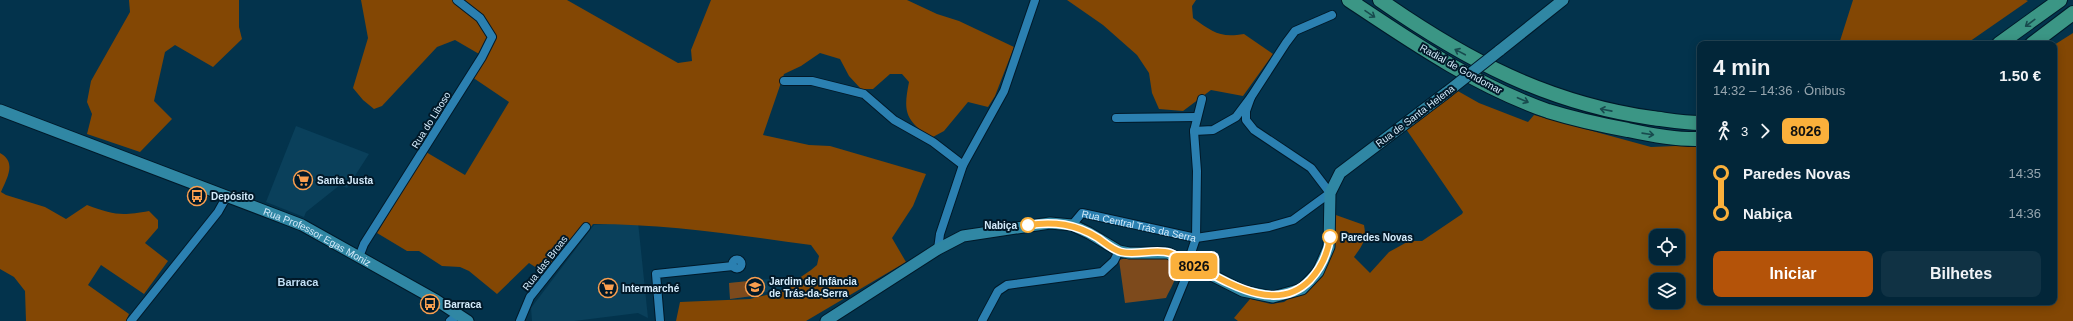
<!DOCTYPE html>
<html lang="pt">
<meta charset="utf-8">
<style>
:root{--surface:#022639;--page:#103244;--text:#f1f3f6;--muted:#96a5ae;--line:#234353;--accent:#b45309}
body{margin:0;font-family:Helvetica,sans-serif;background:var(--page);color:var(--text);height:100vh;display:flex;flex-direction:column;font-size:15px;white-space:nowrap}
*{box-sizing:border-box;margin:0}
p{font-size:13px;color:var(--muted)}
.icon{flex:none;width:22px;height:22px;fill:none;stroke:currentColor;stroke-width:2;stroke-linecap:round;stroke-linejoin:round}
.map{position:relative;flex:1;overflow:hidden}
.panel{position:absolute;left:1697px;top:41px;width:360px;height:264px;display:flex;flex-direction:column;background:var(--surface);border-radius:8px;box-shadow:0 2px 10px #0003,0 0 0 1px var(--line)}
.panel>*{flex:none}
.badge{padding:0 8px;border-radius:6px;font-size:14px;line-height:26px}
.buttons{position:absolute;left:1649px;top:229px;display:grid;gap:8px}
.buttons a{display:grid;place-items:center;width:36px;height:36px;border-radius:8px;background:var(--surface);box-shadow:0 2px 10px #0003,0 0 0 1px var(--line);font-size:20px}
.map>.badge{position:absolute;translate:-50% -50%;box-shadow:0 0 0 2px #fff}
.legs{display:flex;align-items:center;gap:6px;height:44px;padding:0 16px;font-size:13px}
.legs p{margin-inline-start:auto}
.overview{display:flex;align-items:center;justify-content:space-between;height:68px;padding:0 16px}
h1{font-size:22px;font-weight:700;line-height:30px}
.cta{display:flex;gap:8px;margin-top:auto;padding:8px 16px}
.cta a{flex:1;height:46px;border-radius:8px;background:var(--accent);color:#fff;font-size:16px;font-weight:700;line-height:46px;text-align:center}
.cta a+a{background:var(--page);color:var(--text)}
ul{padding:0 16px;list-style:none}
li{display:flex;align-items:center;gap:14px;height:40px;font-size:15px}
li i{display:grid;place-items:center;width:6px;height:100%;margin:0 5px;background:currentColor}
li i::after{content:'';width:10px;height:10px;margin:-5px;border:3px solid;border-radius:50%;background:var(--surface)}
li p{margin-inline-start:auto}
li:first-child i{background:linear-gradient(#0000 50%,currentColor 0)}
li:last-child i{background:linear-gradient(currentColor 50%,#0000 0)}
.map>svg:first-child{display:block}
</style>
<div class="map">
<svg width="2073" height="321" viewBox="0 0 2073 321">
<rect width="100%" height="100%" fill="#03334c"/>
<path fill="#0a405b" d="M296 126 369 154 347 188 340 185 306 212 304 217 266 202Z
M638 222 648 318 638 313 574 321H532L531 308 594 225Z
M780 278 781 290 760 293V295L730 299 729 283Z"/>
<path fill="#7d4a1c" d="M1160 255 1175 261C1180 275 1172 285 1166 298L1125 303 1119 260 1133 256Z
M758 280 760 295 730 299 729 283Z"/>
<path fill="#834704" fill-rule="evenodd" d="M129 0H239V27L242 39 213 67 175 45 165 52 154 101 172 119 140 152 87 134 92 114 87 102 91 81 130 12Z
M361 0H567L678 63 692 61 691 50 711 0H907L937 14 959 21 1014 47 995 96 988 107 968 102 944 131 931 138C905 120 903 112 909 82L902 74H890L873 89H861L849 76 840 59 820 53 801 66 784 74 763 135 809 145 830 146 926 174 913 206 892 238 906 262 806 321H676L680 302 750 299 779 292 811 270 817 265 819 256 811 245C739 235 666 224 593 224L574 249 562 251 543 272 529 263 497 294 469 271 460 267 442 266 419 251H407L377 233 426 152 465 175 509 102 472 77 486 58 455 40 437 47 382 106 374 109 363 100 353 88 368 38Z
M1067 0H1196L1192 6 1193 18C1213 32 1219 38 1244 34L1273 54 1243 96 1211 90 1183 111 1159 109 1152 93 1149 73 1137 55 1103 25Z
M1853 0H2026L2028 1 1966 44H1839Z
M2073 33V321H1238L1234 318 1250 299 1271 304 1284 302 1322 275 1335 242 1333 214 1364 225C1367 240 1362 246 1354 257L1370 273 1389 252 1409 241H1422L1462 214 1463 212 1406 129 1456 90 1479 103 1528 122 1534 115 1651 147 1700 145V302H2054V45ZM1656 236H1678V258H1656ZM1656 280H1678V302H1656Z
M0 153C17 162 7 178 1 192L6 195 45 207 66 219 87 205C114 215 121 216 149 211L158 220V228L145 243 168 261 144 294 101 265 88 285 129 314 126 321H26L25 291 14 277 0 269Z"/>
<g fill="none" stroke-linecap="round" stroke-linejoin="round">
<g stroke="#011929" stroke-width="10">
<g id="street">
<path d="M784 81H812L864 94 894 120 933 142 963 165"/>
<path d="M1116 118 1196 117"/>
<path d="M1194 131 1213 130 1236 117 1251 97 1286 43 1295 31 1332 15"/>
<path id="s1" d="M1072 225 1082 213 1196 238 1269 227 1293 220 1330 193 1311 168 1254 130 1246 120V111L1251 97"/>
<path d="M938 249 940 234 963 165 1004 91 1035 0"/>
<path d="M359 257 364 244 482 57 492 37 480 18 457 0"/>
<circle cx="737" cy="264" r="4.5"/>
<path d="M131 321 218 212 227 196"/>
<path d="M450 321 458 315"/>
<path d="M520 321 530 297 586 227"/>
<path d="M660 321 656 274 733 266"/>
<path d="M982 321 998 291 1007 285 1102 272 1114 261 1119 251"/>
<path d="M1168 321 1186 277 1188 262 1196 238 1197 171 1194 131 1202 99"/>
</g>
</g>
<g stroke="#011929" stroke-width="13">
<g id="secondary">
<path d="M1499 51 1563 0"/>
<path id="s2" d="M0 110 302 225 436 300 468 321"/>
<path d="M826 321 938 249 963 236 1050 223 1072 225 1089 233 1119 251 1129 253H1168L1243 291 1273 297 1302 289 1318 272 1329 247 1330 193 1340 173 1447 92"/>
</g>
</g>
<g stroke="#011929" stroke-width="16">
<path id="highway" d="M1349 0C1412 42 1476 86 1548 111 1574 119 1601 125 1628 130 1651 135 1677 140 1700 139
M1380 0C1466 60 1547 103 1652 118 1668 120 1684 123 1700 123
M1999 44 2060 0
M2032 44 2073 13"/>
</g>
<use href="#street" stroke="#2b80b1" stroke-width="8"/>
<use href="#secondary" stroke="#3087a4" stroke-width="11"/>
<use href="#highway" stroke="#3b9685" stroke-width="14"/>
<g stroke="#011929" stroke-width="13" stroke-linecap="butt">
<path id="secondary-bridge" d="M1447 92 1499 51"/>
</g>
<use href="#secondary-bridge" stroke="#3087a4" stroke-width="11"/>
</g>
<defs><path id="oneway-shaft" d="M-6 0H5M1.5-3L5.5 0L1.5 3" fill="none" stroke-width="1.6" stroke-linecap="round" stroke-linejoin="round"/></defs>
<g stroke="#184b4e">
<use href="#oneway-shaft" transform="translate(1370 14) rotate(34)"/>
<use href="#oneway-shaft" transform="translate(2030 23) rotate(143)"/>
<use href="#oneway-shaft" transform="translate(1460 52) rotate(-152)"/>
<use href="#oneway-shaft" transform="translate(1523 100) rotate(23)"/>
<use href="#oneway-shaft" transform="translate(1606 110) rotate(-169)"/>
<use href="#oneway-shaft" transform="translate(1648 134) rotate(8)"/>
</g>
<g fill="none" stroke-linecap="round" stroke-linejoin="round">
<g stroke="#fff" stroke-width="9">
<path id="line-1" d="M1028 225C1054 221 1076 224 1098 238 1105 243 1113 250 1121 252 1137 256 1155 248 1170 253 1210 269 1270 321 1310 280 1321 268 1328 253 1330 237"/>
</g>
<use href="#line-1" stroke="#fbb03b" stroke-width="6"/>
</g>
<defs>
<g id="supermarket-ring" transform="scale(1)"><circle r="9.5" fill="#011929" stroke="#fa9f4f" stroke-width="1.5"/><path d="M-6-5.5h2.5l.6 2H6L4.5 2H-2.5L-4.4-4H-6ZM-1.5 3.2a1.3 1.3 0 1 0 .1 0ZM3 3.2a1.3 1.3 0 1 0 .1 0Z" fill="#fa9f4f"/></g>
<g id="bus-ring" transform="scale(1)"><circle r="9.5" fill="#011929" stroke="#fa9f4f" stroke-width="1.5"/><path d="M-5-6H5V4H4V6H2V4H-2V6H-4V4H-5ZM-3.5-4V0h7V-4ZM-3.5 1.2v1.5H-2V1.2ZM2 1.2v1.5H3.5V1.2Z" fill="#fa9f4f"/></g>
<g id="school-ring" transform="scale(1)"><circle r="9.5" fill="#011929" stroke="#fa9f4f" stroke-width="1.5"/><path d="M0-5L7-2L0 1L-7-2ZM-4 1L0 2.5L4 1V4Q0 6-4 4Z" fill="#fa9f4f"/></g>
</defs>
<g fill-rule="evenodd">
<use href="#supermarket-ring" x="303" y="180"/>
<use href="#bus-ring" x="197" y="196"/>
<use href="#school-ring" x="755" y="287"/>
<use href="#supermarket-ring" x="608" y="288"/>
<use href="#bus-ring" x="430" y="304"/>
</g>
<g fill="#fff" stroke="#fbb03b" stroke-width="2">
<circle cx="1028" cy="225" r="7"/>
<circle cx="1330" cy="237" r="7"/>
</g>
<g text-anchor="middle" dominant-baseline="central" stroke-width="4" stroke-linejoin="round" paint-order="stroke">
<g font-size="10" fill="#d4ebfb" stroke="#011929">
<text transform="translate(1461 69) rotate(29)">Radial de Gondomar</text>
<text transform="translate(1415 116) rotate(-37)">Rua de Santa Helena</text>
<text transform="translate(431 120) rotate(-58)">Rua do Liboso</text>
<text stroke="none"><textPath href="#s1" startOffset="74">Rua Central Trás da Serra</textPath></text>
<text stroke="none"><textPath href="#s2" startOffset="342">Rua Professor Egas Moniz</textPath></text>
<text transform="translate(545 263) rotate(-52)">Rua das Broas</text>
</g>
<g font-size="10" font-weight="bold" fill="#d4ebfb" stroke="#011929" text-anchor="start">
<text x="317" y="180">Santa Justa</text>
<text x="211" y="196">Depósito</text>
<text x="769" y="281">Jardim de Infância<tspan x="769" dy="12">de Trás-da-Serra</tspan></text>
<text x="622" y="288">Intermarché</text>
<text x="444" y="304">Barraca</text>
</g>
<g font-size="10" font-weight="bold" fill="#d4ebfb" stroke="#011929" text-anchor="end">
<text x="1017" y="225">Nabiça</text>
<text x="1341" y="237" text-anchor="start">Paredes Novas</text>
</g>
<g font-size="11" font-weight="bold" fill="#c1dff5" stroke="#011929">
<text x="298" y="282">Barraca</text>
</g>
</g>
</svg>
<div class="buttons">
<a><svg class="icon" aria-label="locate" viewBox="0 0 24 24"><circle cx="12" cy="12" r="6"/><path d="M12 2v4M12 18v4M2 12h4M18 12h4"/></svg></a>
<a><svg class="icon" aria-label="layers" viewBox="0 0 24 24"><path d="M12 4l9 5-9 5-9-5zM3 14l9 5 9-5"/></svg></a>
</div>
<b class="badge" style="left:1194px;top:266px;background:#fbb03b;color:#111">8026</b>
<section class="panel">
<div class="overview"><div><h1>4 min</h1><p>14:32 – 14:36 · Ônibus</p></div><b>1.50 €</b></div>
<div class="legs"><svg class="icon" aria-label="walk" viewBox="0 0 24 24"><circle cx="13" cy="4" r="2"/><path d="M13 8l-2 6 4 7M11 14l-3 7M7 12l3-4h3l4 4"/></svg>3<svg class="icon" aria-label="forward" viewBox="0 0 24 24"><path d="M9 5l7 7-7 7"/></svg><b class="badge" style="background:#fbb03b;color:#111">8026</b></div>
<ul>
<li><i style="color:#fbb03b"></i><b>Paredes Novas</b><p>14:35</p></li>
<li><i style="color:#fbb03b"></i><b>Nabiça</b><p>14:36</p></li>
</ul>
<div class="cta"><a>Iniciar</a><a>Bilhetes</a></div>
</section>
</div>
